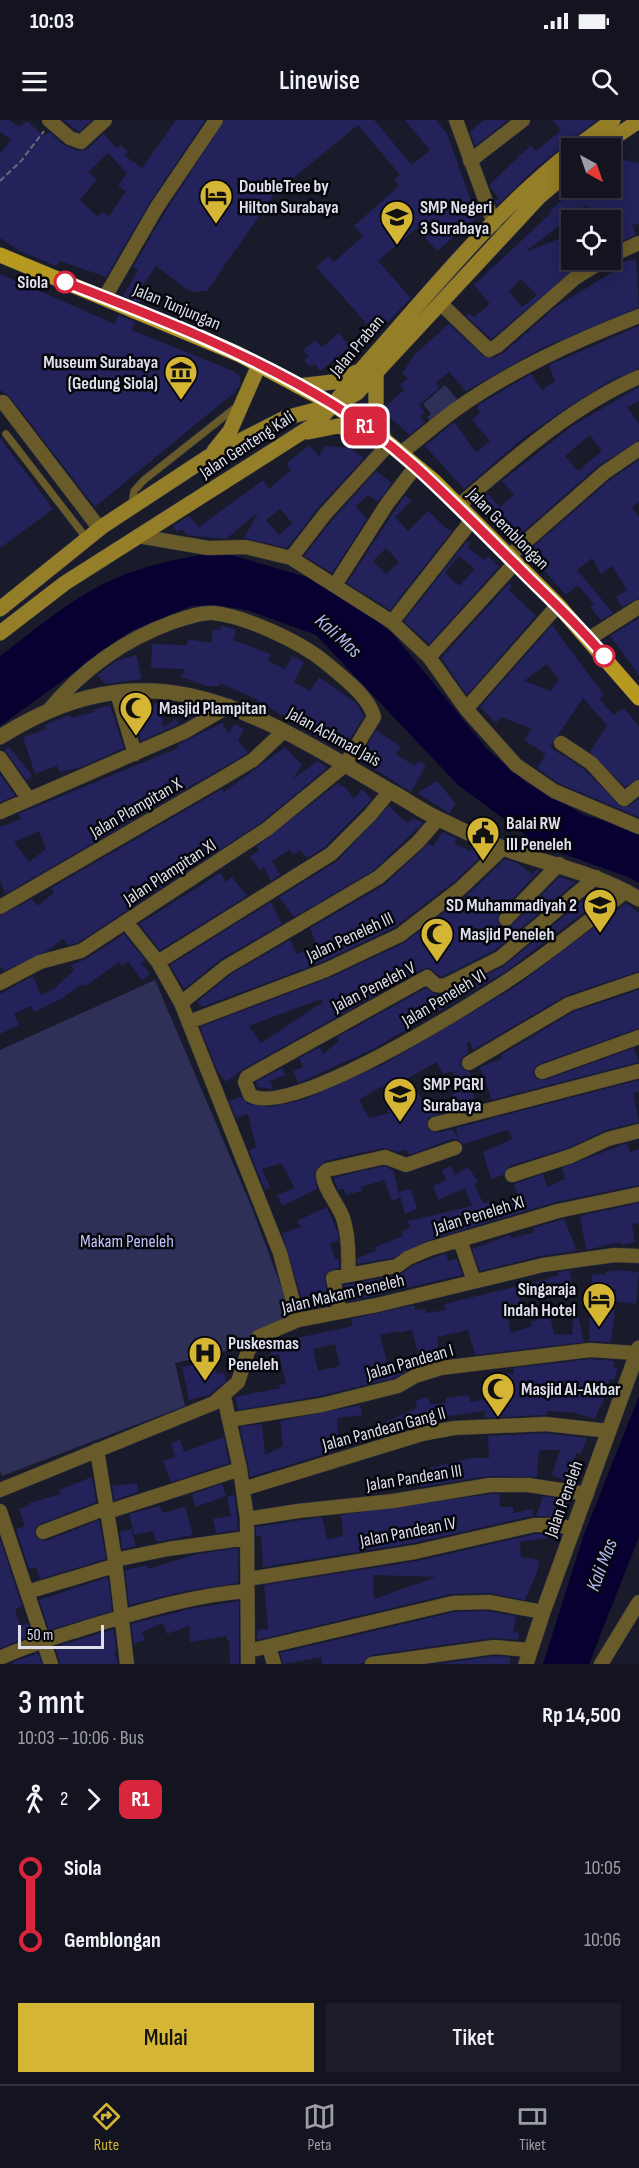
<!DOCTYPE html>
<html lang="id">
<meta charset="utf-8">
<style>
:root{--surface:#131420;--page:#1c1d29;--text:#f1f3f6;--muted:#9d9ea5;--line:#32333e;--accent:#d5b534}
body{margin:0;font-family:"Sofia Sans Condensed",sans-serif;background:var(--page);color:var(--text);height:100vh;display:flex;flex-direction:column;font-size:22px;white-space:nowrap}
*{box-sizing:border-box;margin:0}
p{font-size:20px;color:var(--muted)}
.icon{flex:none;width:33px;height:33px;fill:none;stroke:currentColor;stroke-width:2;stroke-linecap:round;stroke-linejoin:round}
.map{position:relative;height:1544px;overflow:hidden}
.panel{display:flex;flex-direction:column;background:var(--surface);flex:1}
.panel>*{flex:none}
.badge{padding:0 12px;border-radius:9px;font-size:21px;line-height:39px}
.needle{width:39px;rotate:140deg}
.buttons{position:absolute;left:561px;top:18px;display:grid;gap:12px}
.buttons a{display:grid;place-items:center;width:60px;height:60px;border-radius:0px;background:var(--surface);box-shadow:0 3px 15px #0003,0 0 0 2px var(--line);font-size:30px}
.scale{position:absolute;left:18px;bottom:15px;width:86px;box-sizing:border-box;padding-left:6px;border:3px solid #dedfea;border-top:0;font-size:16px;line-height:21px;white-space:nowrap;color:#dedfea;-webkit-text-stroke:4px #05060c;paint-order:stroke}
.map>.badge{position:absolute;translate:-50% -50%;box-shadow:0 0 0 3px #fff}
.legs{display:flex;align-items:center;gap:9px;height:66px;padding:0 18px;font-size:20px}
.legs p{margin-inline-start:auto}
.summary{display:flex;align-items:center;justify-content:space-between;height:102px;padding:0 18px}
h1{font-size:33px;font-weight:600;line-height:45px}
.cta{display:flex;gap:12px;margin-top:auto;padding:12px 18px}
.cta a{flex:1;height:69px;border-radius:0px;background:var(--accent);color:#111;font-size:24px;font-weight:600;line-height:69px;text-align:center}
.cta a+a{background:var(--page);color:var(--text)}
ul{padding:0 18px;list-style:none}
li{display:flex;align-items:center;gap:21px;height:72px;font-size:22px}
li i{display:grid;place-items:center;width:9px;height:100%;margin:0 8px;background:currentColor}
li i::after{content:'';width:15px;height:15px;margin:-8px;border:4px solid;border-radius:50%;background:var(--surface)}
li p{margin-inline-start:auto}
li:first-child i{background:linear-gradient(#0000 50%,currentColor 0)}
li:last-child i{background:linear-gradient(currentColor 50%,#0000 0)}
.status{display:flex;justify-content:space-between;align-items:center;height:42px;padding:0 30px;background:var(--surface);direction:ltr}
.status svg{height:16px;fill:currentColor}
header{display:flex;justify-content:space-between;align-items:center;height:78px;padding:0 18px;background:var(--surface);font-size:27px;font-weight:600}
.tab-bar{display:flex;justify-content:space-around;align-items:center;height:84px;border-top:2px solid var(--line);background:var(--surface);font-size:16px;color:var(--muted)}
.tab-bar a{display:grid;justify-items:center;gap:3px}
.tab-bar .current{color:var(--accent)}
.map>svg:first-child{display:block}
</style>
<div class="status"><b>10:03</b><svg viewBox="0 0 49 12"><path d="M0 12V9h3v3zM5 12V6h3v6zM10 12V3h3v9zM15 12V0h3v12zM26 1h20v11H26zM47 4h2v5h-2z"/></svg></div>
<header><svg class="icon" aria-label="menu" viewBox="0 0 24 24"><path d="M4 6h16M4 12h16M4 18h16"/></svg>Linewise<svg class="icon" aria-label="search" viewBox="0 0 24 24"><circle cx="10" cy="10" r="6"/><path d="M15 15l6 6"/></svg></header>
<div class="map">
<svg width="639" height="1544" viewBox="0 0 639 1544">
<rect width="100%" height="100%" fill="#191a2a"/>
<path fill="#2e3058" d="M445 265 464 288 438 310 427 297 431 294 423 284Z
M155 860 252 1088 292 1196 264 1209 243 1227 175 1243 185 1286 2 1356 0 1350V930Z"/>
<path fill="#090032" d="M221 432 317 460 363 490 393 514 487 629 527 663 586 696 639 709V763L628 757 539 725 458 665 316 515 247 490 216 485 191 486 131 511 0 606V536C27 516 53 493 82 476 124 449 172 439 221 432Z
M639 1276V1417L589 1544H543L583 1417Z"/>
<path fill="#23225a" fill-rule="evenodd" d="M0 0H9L19 7 27 1 44 16 49 12 64 25 79 31 87 29 103 14 117 28 121 25 128 32 124 35 142 48 176 0H205L150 82 106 157 60 141 56 146 20 131 0 118V34L11 20 0 12ZM108 33 127 53 118 66 126 71 109 96 101 92 98 97 80 80 97 59 88 52Z
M63 0H92L79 12Z
M225 0H374L412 45 430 30 405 0H436L447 14 472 83 476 82 481 94 437 131 417 108 378 141 411 178 376 214 316 147 329 136 334 142 363 116 354 106 399 66 394 60 400 55 358 5 275 73 207 171 193 172 185 168 156 146 138 172 142 174 140 183 123 176 138 150 133 147 165 92Z
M484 0H508L475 26 470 12Z
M553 0H597L537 47 497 85 495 80 499 79 489 65 531 25 536 31 559 12V8Z
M610 37 639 43V104L632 105 636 115 610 126V100H593L587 84 566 100H559L562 104 525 132 572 114V140H580L581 144 491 219 466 196 469 193 474 197 490 184 474 165 552 92 550 90 578 68H610ZM521 159 537 175 522 187 509 171Z
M636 139 639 187 540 229 466 271 449 252 436 263 439 268 419 285 425 292 420 296 425 302 410 315 387 295 386 286 404 270 400 265 408 258 402 254 415 234 449 204 483 236 493 238 503 233 557 186 619 148 614 144Z
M0 154 115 204 118 195 135 202 132 210 233 251 240 256V265L235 272 95 387 10 277 0 270Z
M639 206V248L610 261 562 291 522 319 464 369 425 326 454 302 476 332 490 321 472 300 480 293 477 289 478 285 531 254 542 270 555 261 549 245Z
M339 213 350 227 320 251 315 244 310 247 304 240 309 237 303 230 316 220 322 227Z
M639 267V281L627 287 639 304V320L598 346 517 417 504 401 500 404 478 380 487 373 500 387 514 375 502 361 572 306ZM590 315 602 331 578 351 565 336Z
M0 318 53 389 0 428Z
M309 325 319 336 325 326 350 328 364 338 318 388 287 428 244 418 258 392 226 419 187 415 182 409 177 412 173 406 189 396 199 407 263 360 269 369 291 350 286 344ZM280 389 292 403 279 415 266 400Z
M639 340V382L632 387 639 397V478L622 487 616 477 627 470 612 446 601 454 592 438 577 450 613 493 601 500 590 487 594 484 578 465 566 475 527 432 610 360Z
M376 351 392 363 378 382 368 375 356 386 367 399 332 453 304 436 332 400Z
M405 375 411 381 395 397 408 411 428 391 446 408 452 411 390 490 347 463ZM386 428 399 442 386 454 373 441Z
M467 421 470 424 467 427 484 440 488 436 499 447 429 524 404 501ZM459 436 475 449 459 466 445 453Z
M509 463 512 466 509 470 536 496 467 575 441 538Z
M639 498V555L610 516Z
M221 505 236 510 233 520 271 534 268 541 285 549 292 536 304 542 294 562 310 571 319 557 356 583 364 596 348 622 346 621 343 625 321 612 318 618 267 586 265 592 255 587 258 580 220 563 219 566H207L181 557 185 549 151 548 152 524 187 525 188 519 211 523 213 509 220 510Z
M552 505 604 575 599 579 614 595 624 588 639 606V658L625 667 590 632 607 605 583 578 550 627 585 650 621 687 629 686 639 679V697L558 663 537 648 546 634 524 620 532 609 501 597 496 603 480 587ZM547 544 559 559 551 571 524 561Z
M136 535 142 559 105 564 97 555 116 541Z
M147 582 148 585 162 582 163 607 176 599 179 604 141 621 129 583Z
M110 585 124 628 81 647 60 652 57 646 35 654 23 617 47 609 45 605 49 603 70 595 71 598 94 592 93 590Z
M182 585 200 589 199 593 190 598 179 596Z
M222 603 229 613 234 604 244 609 238 620 248 633 5 774 0 760V707L21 699 18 694 178 628 177 625ZM39 711 46 729 29 742 14 722Z
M376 610 401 627 396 634 415 646 418 641 426 645 411 672 359 639Z
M9 627 32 655 29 659 26 660 5 630Z
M285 627 302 645 293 659 318 641 327 648 262 702 77 823 68 825 63 819 47 831 4 851 0 846V796L32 779 37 786 54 773 51 768 222 669 224 672Z
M0 654 15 676 0 682Z
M437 661 456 684 449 693 417 673Z
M338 663 341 667 343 665 354 679 362 669 372 679 325 727 307 738 300 730 293 735 289 730 272 741 280 755 271 761 264 747 260 750 250 737 259 730 257 726Z
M389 686 407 703 413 698 423 703 374 750 294 797 279 777 337 741Z
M443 712 457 719 454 723 470 731 473 726 486 732 455 761 395 807 322 842 202 887 197 882 231 854 290 820 297 834 317 827 310 808 384 765 429 723 433 726Z
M505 739 517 743 532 754 537 749 540 750 499 793 498 802 503 808 512 805 559 757 576 762 495 830 442 857 429 848 423 849 243 949 226 962 217 950 200 907 329 858 404 823 467 775ZM321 879 323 882 261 923 249 906Z
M220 753 226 762 232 757 247 776 160 830 139 804Z
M596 769 608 774 505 852 375 928 298 963 293 951 303 947 299 938 320 927 323 934 339 921 337 917 426 868 434 874H447L504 846Z
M271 782 282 804 221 839 184 869 170 845Z
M626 783 639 793V851L565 876 473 930 470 922 467 923 468 933 462 938 460 944 464 950 470 952 475 984 454 990 452 973 462 972 452 951 443 954 437 942 385 971 382 966 359 980 369 998 389 993 387 990 394 987 393 984 418 972 427 989 438 983 443 993 428 998V1010L437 1013 452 1009 458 1018 456 1008 639 960V972L633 973 639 1002 606 1010 568 1028 509 1046 503 1055 491 1059 483 1032 512 1019 508 1010 463 1024 457 1019H452L409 1035 406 1030 398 1032 383 1028 325 1041 314 1052 317 1069 282 1086 277 1075 294 1068 282 1043 262 1049 270 1067 265 1070 249 1031 256 1027 248 994 236 998 229 981 241 977 248 984 270 987 303 980 384 944 515 867Z
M124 814 145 840 141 843 150 854 142 860 128 841 122 846 119 842 86 866 84 864 78 867 61 879 34 892 31 886 14 894 19 905 0 914V874L33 856 41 875 54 869 74 850 71 845 86 839Z
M639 870V908L539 944 535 947 533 954 537 959 545 960 634 928 639 942 492 980 480 947 502 938 501 935 573 892Z
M282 948 285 955 270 961 273 969 258 967 256 962Z
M627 1023 630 1032 639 1029V1065L556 1082 503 1098 498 1083 518 1078 514 1064 543 1054 547 1067 565 1059 562 1048Z
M384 1046 393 1050 400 1078 392 1081 384 1060 361 1067 362 1071 346 1075 344 1069 338 1070 333 1058Z
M451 1046 455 1055 468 1047 478 1062 474 1064 483 1083 489 1082 501 1098 426 1121 393 1138 357 1144V1138L376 1131 375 1127 403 1116 401 1111 410 1108 408 1101 472 1086 465 1068 438 1080 433 1066 446 1060 442 1050Z
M411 1069 417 1089 405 1094 399 1072Z
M639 1083V1103L632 1104 635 1122 621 1125V1122L586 1130 580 1096Z
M327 1087 338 1113 339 1121 330 1123 335 1139H339V1148L328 1151 324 1156 329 1185 307 1189 304 1187 282 1113 301 1107 297 1101Z
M564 1099 577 1131 541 1136 480 1151 472 1129 510 1115 512 1118 535 1112 533 1108Z
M446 1133 448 1141 457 1139 462 1155 347 1182 344 1165 399 1155 412 1146Z
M569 1150 574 1173 550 1178 549 1168 519 1175 522 1189 507 1192 511 1213 532 1206 531 1201 550 1197 554 1214 572 1215 574 1186H576L584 1222 475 1235 468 1210 437 1217 440 1238 421 1245 412 1210 397 1213V1211L380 1215 387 1243 395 1241 396 1247 411 1244 412 1248 395 1258 320 1276 238 1290 235 1277 280 1268 279 1265 286 1264 279 1234 271 1236 269 1224 353 1206 351 1199 414 1185 415 1190 425 1189 426 1193 446 1190 444 1184 547 1159 559 1155 558 1152ZM335 1224 340 1246 318 1251 313 1229Z
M619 1150 639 1152 636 1184 614 1181 616 1169H591L592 1154 605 1155V1152Z
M590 1188 615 1190 611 1222 589 1221Z
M590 1239 615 1241 613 1247 618 1248 614 1260 610 1259 602 1286 600 1285 595 1299 576 1293 547 1291 546 1295 485 1298V1291L449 1296 413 1305 346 1328 343 1321 417 1288 415 1281 428 1277 430 1284 446 1283V1278L469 1275 470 1282 488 1279 486 1261 503 1260V1253L514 1254 513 1248Z
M214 1241 217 1254 224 1252 226 1261 209 1275 189 1280 182 1247Z
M360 1285 362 1295 337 1298 338 1330 250 1357 240 1307 262 1304 265 1335 283 1326 280 1301Z
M546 1313 587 1318 581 1334 576 1333 571 1349 577 1351 572 1363 552 1355 560 1330H539L537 1357 489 1356 420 1367 419 1354 431 1353 430 1348 472 1338H489L488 1316Z
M224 1317 229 1343 171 1362 163 1341 175 1337 171 1323 180 1320 184 1332Z
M92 1357 96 1382 40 1404 36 1407 34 1415 38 1419 46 1421 99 1400 106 1439 40 1459 36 1447 29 1449 16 1409 25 1406 19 1389 30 1385 29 1383 61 1374 59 1370Z
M137 1363 138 1372 114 1380 112 1366Z
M222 1364 226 1376 195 1387 192 1374Z
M491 1374H499L500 1387H513V1393L533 1389 532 1396 413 1423 263 1447 261 1416H256V1407L322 1397 327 1419 343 1416 341 1395Z
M235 1375 238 1410 216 1413 213 1399 231 1396 227 1377Z
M543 1376 569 1380 562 1397 536 1396Z
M160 1386 162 1393 185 1387 193 1415 156 1422 153 1411 134 1415 129 1394Z
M131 1409 136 1426 122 1429 120 1412Z
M535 1414H548L549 1418 520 1422 521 1437 539 1440 537 1452 525 1480 489 1473 451 1474 257 1520V1510L268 1509 264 1465 417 1441ZM373 1455 436 1457 374 1479Z
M0 1419 22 1486 15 1489 20 1506 28 1503 32 1515 0 1528Z
M238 1428V1463L186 1471 129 1485 125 1450 147 1445 148 1449 197 1434Z
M108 1457 112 1491 49 1510 39 1480Z
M239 1481V1544H230L229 1520H227V1516L190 1522 189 1506 167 1514 163 1503 142 1512 145 1520 134 1524 131 1504 190 1489Z
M488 1491 516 1496 513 1512 519 1513 518 1520 493 1518 371 1535 363 1543 357 1544H322V1537L283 1544 280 1533 454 1492Z
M114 1509 116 1531H114L118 1544H60L55 1527Z
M38 1533 42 1544H14L13 1542Z
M494 1536 510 1537V1544H437Z"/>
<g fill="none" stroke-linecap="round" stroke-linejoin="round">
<g stroke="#353645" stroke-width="8">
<path id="service" d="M6 314 87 419
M132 384 134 371 144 360 235 288"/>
</g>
<g stroke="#353645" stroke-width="15">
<path id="minor" d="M49 0 70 18 81 22 105 0
M456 0 494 104
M470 41 523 0
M610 136 639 123
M105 177 157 87 216 0
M440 183 489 230 497 226 575 158 604 140
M0 283 3 282 100 409
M401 333C419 319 436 304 455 290 511 250 575 221 639 196
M458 386C513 339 572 286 639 257
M138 416 208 428 246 427 291 438 392 502 429 537 466 589 516 645 554 671 639 707
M508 437 604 353 639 329
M291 438 325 394 389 324
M335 465 387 384 416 346
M392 502 472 400
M590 518 639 487
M429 537 514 444
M117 573 135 634
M466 589 558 485
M561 623 591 643 624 679 639 667
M0 638 28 678
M0 692 186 611 229 586
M596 757 500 838 444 866 436 865 427 857 247 957 245 962 250 975C289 1000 470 885 510 859 550 832 588 802 626 771
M0 787 221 659 253 640 284 611
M506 799 559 744
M126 802 158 842 181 883 280 1133 298 1200
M158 842 331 734 370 695 390 671
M0 863 40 842 81 831 267 709 345 645 374 597C369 576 341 556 326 543 301 522 245 496 213 493 200 492 186 498 173 502 123 520 82 550 48 591
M181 883 226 847 379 757 418 722 438 699
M189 902 326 850 400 815 461 768 503 728
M469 943 569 884 639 860
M542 952 639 917
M435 1004 639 951
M512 1055 571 1036 608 1019 639 1011
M460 1120 474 1161
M348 1155C349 1136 349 1116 343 1098 338 1084 323 1068 323 1054L327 1050 385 1037 406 1045 455 1028
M340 1192 333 1158 397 1146 408 1138 429 1129 558 1091 639 1074
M224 1277 240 1349 247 1399 248 1544
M229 1300 322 1285 398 1266 415 1256 441 1248 590 1230 637 1233
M97 1330 115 1440 127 1544
M243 1369 422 1314 454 1308 546 1304 609 1311
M0 1370 214 1283 238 1262 248 1231 258 1217 298 1200 377 1185 543 1145 615 1135 639 1136
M0 1391 51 1544
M107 1392 240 1349
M247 1399 298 1391 393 1381 490 1365H528L587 1374
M43 1412 106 1388
M115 1440 168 1429 247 1418
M248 1459 415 1432 534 1405H557L574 1409
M27 1472 114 1446
M269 1527 274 1544
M248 1531 453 1483 489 1482 543 1492
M0 1538C30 1524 60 1516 91 1506 142 1491 194 1475 247 1471
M372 1544 494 1527 530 1530
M601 1544 639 1482"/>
</g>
<g stroke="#353645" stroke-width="16">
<path id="tertiary" d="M0 617C152 521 254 592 390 671 407 680 423 692 441 700 462 710 482 720 503 728 550 745 596 753 639 779
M526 1544 543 1492 639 1228"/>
</g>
<g stroke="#353645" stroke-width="16">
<path id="secondary" d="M575 28 613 0
M598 28 639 1
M376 252V291L384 319
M298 266 333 262 357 252
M308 312 338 306 376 316
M214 331 230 311 259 245
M0 489 103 406 208 337 285 298 334 285 357 273 539 77 572 49
M0 513 65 463 315 304C335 285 350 262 368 242 432 170 495 91 572 31"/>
</g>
<g stroke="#353645" stroke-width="16">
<path id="primary" d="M0 135 238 234 334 285 381 317 434 361 558 485 639 578"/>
</g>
<path stroke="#6a6b79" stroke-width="2" stroke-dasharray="6 3" stroke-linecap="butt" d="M0 61 21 41 44 11"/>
<use href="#service" stroke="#685a29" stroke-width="7"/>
<use href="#minor" stroke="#685a29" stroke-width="14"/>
<use href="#tertiary" stroke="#685a29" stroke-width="15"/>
<use href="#secondary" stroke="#947e27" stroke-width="15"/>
<use href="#primary" stroke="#b6991e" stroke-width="15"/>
</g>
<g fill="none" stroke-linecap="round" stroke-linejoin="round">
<g stroke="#fff" stroke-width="14">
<path id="line-1" d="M65 162C156 197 251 234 334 285 404 328 457 387 515 444 545 475 577 503 604 536"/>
</g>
<use href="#line-1" stroke="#d7263d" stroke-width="9"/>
</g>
<defs>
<g id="hotel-pin" transform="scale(1.725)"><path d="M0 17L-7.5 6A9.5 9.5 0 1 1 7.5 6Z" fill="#d5b534" stroke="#05060c"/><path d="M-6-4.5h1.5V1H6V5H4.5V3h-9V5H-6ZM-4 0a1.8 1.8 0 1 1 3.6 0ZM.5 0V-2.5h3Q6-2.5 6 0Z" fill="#111"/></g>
<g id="school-pin" transform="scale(1.725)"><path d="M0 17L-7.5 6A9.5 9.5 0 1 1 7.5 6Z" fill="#d5b534" stroke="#05060c"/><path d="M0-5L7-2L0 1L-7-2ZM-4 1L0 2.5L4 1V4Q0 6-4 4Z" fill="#111"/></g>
<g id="museum-pin" transform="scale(1.725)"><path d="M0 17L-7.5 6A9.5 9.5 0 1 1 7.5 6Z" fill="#d5b534" stroke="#05060c"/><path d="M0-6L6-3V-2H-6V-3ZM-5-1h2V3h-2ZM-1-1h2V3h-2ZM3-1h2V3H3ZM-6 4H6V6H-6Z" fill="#111"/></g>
<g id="mosque-pin" transform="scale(1.725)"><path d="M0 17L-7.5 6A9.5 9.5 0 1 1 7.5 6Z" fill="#d5b534" stroke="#05060c"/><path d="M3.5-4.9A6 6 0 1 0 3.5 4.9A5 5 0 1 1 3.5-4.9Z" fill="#111"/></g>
<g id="civic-pin" transform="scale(1.725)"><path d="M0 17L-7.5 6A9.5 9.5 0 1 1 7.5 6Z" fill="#d5b534" stroke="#05060c"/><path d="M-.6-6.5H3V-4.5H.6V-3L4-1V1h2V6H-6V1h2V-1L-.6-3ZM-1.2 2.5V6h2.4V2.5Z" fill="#111"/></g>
<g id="hospital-pin" transform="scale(1.725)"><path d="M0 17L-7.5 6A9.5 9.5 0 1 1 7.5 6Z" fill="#d5b534" stroke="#05060c"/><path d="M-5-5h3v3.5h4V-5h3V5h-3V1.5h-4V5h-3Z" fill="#111"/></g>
</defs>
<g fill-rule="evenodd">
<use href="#hotel-pin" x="216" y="76"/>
<use href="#school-pin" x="397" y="97"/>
<use href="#museum-pin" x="181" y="252"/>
<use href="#mosque-pin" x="136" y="588"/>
<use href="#civic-pin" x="483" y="713"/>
<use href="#school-pin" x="600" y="785"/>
<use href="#mosque-pin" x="437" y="814"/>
<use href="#school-pin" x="400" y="974"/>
<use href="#hotel-pin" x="599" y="1179"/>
<use href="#hospital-pin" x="205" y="1233"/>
<use href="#mosque-pin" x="498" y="1269"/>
</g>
<g fill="#fff" stroke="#d7263d" stroke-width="3">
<circle cx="65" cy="162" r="10"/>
<circle cx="604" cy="536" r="10"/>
</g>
<g text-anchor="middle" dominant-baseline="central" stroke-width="5" stroke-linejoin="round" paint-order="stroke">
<g font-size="18" font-weight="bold" fill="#dedfea" stroke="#05060c" text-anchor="start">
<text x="239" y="66">DoubleTree by<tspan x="239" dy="21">Hilton Surabaya</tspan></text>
<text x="420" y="87">SMP Negeri<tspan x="420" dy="21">3 Surabaya</tspan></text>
<text x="158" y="242" text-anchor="end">Museum Surabaya<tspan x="158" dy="21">(Gedung Siola)</tspan></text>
<text x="159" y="588">Masjid Plampitan</text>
<text x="506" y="703">Balai RW<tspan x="506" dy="21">III Peneleh</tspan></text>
<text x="577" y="785" text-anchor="end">SD Muhammadiyah 2</text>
<text x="460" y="814">Masjid Peneleh</text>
<text x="423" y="964">SMP PGRI<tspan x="423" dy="21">Surabaya</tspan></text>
<text x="576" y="1169" text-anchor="end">Singaraja<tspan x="576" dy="21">Indah Hotel</tspan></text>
<text x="228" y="1223">Puskesmas<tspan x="228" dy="21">Peneleh</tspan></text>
<text x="521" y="1269">Masjid Al-Akbar</text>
</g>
<g font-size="18" font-weight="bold" fill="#dedfea" stroke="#05060c" text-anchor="end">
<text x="48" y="162">Siola</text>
</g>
<g font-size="18" fill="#dedfea" stroke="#05060c">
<text transform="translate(177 187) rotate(23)">Jalan Tunjungan</text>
<text transform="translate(357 226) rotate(-50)">Jalan Praban</text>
<text transform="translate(247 325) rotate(-33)">Jalan Genteng Kali</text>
<text transform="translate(508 409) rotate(45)">Jalan Gemblongan</text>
<text transform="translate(334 617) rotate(29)">Jalan Achmad Jais</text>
<text transform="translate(136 688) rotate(-30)">Jalan Plampitan X</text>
<text transform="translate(170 752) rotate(-33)">Jalan Plampitan XI</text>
<text transform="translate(350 817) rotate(-25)">Jalan Peneleh III</text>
<text transform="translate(374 867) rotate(-27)">Jalan Peneleh V</text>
<text transform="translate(444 878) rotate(-31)">Jalan Peneleh VI</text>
<text transform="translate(479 1095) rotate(-17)">Jalan Peneleh XI</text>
<text transform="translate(343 1174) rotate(-13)">Jalan Makam Peneleh</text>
<text transform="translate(410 1242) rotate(-16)">Jalan Pandean I</text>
<text transform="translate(384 1309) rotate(-15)">Jalan Pandean Gang II</text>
<text transform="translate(414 1358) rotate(-9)">Jalan Pandean III</text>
<text transform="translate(564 1379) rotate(-70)">Jalan Peneleh</text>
<text transform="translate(408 1412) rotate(-11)">Jalan Pandean IV</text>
</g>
<g font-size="18" fill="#bdc3fa" stroke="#05060c">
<text x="127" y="1121">Makam Peneleh</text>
</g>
<g font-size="20" font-style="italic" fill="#b4baf0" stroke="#05060c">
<text transform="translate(338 516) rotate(42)">Kali Mas</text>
<text transform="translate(602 1445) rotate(-69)">Kali Mas</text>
</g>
</g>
</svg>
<div class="buttons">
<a><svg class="needle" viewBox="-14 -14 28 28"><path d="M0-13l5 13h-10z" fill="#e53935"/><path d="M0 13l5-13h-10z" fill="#9d9ea5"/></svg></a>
<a><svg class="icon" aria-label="locate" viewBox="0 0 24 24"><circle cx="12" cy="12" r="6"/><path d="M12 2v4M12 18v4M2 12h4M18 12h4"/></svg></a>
</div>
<div class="scale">50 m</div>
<b class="badge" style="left:365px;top:306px;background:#d7263d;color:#fff">R1</b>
</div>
<section class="panel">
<div class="summary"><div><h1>3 mnt</h1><p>10:03 – 10:06 · Bus</p></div><b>Rp 14,500</b></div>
<div class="legs"><svg class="icon" aria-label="walk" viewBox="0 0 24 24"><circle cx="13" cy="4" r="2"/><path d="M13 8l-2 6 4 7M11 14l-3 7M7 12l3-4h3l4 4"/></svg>2<svg class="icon" aria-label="forward" viewBox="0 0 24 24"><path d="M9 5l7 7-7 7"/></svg><b class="badge" style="background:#d7263d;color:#fff">R1</b></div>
<ul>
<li><i style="color:#d7263d"></i><b>Siola</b><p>10:05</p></li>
<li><i style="color:#d7263d"></i><b>Gemblongan</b><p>10:06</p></li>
</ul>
<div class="cta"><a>Mulai</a><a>Tiket</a></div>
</section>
<nav class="tab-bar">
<a class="current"><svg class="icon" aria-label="directions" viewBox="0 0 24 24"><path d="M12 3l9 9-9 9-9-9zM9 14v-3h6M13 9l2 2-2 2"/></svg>Rute</a>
<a><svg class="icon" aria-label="map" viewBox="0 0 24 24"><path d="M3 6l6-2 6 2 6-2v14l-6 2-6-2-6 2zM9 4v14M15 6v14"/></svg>Peta</a>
<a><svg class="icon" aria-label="tickets" viewBox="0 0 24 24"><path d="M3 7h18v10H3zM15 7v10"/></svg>Tiket</a>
</nav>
